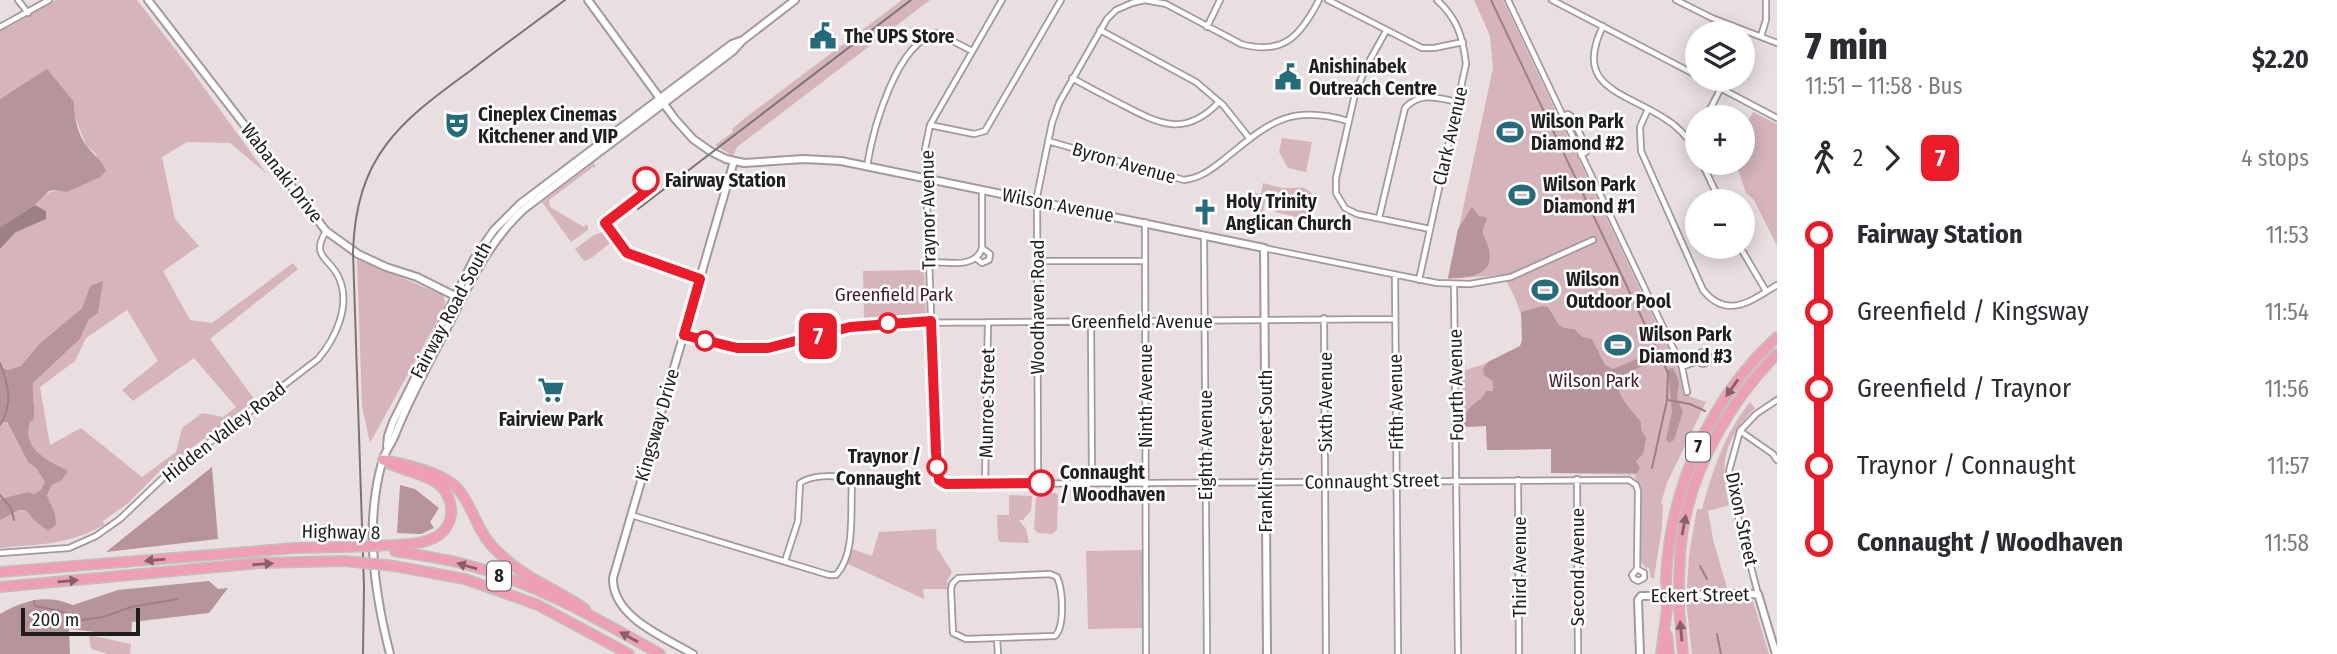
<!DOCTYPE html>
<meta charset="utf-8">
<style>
:root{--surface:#fff;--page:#f2f2f3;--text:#2b2b33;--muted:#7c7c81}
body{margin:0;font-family:"Fira Sans Condensed",sans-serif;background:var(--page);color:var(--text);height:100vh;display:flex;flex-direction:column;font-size:26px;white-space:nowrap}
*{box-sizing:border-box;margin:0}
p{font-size:23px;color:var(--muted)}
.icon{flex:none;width:38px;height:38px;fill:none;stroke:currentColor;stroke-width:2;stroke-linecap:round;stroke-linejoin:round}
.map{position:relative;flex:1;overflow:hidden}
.panel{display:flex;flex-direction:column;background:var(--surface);width:560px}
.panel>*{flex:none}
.badge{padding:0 14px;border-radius:10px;font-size:24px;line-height:46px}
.fabs{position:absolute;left:1685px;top:21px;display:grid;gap:14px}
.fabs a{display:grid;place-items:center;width:70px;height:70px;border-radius:50%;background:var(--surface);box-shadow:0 4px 18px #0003;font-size:35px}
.scale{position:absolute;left:21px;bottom:18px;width:119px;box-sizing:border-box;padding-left:7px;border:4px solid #211e1e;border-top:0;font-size:19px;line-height:24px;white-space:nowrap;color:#211e1e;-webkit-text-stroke:5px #fff;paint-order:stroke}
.map>.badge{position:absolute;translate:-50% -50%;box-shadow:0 0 0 4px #fff}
.legs{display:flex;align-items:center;gap:10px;height:77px;padding:0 28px;font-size:23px}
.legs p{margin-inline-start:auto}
.overview{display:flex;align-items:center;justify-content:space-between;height:119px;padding:0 28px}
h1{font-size:38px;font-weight:800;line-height:52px}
ul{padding:0 28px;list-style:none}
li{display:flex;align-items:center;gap:24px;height:77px;font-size:26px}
li i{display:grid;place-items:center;width:10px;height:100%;margin:0 9px;background:currentColor}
li i::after{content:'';width:18px;height:18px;margin:-9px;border:5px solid;border-radius:50%;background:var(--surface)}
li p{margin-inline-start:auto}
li:first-child i{background:linear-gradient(#0000 50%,currentColor 0)}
li:last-child i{background:linear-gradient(currentColor 50%,#0000 0)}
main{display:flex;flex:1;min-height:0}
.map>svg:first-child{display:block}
</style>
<main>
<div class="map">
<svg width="1777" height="654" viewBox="0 0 1777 654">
<rect width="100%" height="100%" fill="#e9dfe1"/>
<path fill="#d5b4bc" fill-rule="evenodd" d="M56 0H137L189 67 266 173 230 143 187 142 162 157 175 219 199 246 163 271 190 320 212 323 293 263 298 269 210 339 255 400 157 474 127 504 103 521 104 525C68 545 41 544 0 548V520C7 513 16 510 27 510L34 520 55 513 47 497 52 485 62 480 67 473V470C50 462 23 450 29 427 31 417 32 427 34 417 35 406 32 394 33 383L80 339 89 319 90 286 82 308 38 345 21 366 8 370 0 367V249L16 232 36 223 46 211 35 205C49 193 48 188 67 192L79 186 97 155 86 145 73 112 47 70 0 99V30L9 27ZM127 310 158 361 122 390 133 401 194 358 236 407 223 417 202 413 182 428 176 452 142 477 81 428 50 445 40 387 75 361 86 338Z
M902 0H930L737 147 733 156 715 145 733 132 732 129 745 118Z
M1474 0H1503L1680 373 1683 394 1706 402 1667 483 1661 503 1663 505 1662 527 1654 578H1651L1649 568 1647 567V570L1641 562 1640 487 1634 476 1637 475 1551 473V449L1487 450 1486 426 1462 427 1461 371 1482 365 1520 346C1530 323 1514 295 1503 275L1448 279 1493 68 1490 36Z
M1753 112 1777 124V246L1754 200 1746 193 1736 163H1743V131Z
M1282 138 1312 142 1306 172 1288 168 1279 152Z
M594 163 596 168 593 167 549 200 550 207 584 227 586 224 588 226V230L571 242 542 202Z
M1263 183C1270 185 1279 188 1286 188 1298 189 1303 184 1312 194L1311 211 1313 212 1310 227 1304 226 1305 219 1275 212 1281 193 1267 190 1263 212 1247 209 1249 200H1253L1255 193 1261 194Z
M605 231 614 240 590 259 584 261 575 249 594 235Z
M357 259 443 295 446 305 370 443 362 406Z
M924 270 926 316 864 318 863 271Z
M1750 402 1755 408C1724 439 1719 464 1729 505L1708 511 1713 539 1727 588H1687L1689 555 1697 509H1702C1713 470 1724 434 1750 402Z
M6 421 28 462 36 468 46 482 41 491 34 494 28 492 0 499V422Z
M1041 493H1056L1058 496 1057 530 1052 534 1038 533 1034 529 1036 498Z
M1009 495 1032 496 1031 511 1023 520H1019L1026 529 1029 543 1001 542 998 540 997 515H1009Z
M936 529 937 550 939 551 952 572 947 581 948 589H923L924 599 846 563 852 549 872 556 879 532Z
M1142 550 1143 628 1088 629 1086 551Z
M1686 600 1753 601 1769 654H1692Z
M89 635 131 644 130 654H108L91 649Z"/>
<path fill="#b5949b" d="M47 69 74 102C73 115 78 134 86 145 93 155 101 159 106 171L100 177 67 192 54 190 49 191 35 205 0 227V99Z
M1472 207 1479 216 1486 217 1487 220C1479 234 1484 233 1488 246 1497 276 1469 278 1448 278L1458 229Z
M103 281 98 313 89 319 80 339 33 383C32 394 35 406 34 417 32 427 31 416 29 427 24 450 50 462 67 470V473L62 480 52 485 47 496 55 513 56 525 48 531 34 520 26 510H19L0 520V499L28 492 34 494 41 490 45 482 36 468 28 462 7 422H0V367L8 370 21 366 38 345 82 308 90 286Z
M1542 306 1548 307C1557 320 1556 329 1574 329L1582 337 1592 339 1605 365 1613 369 1642 357 1646 362 1645 365 1618 377C1616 398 1630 407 1641 422V430L1646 438 1643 454 1636 461 1640 468 1637 473H1551V449L1487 450 1486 426 1462 427C1466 400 1481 405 1486 391H1493V381L1484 375 1483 369 1488 362 1520 346 1522 341 1521 312Z
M1673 368 1679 381 1677 399 1683 411 1674 440 1669 443 1666 439 1672 412 1668 369Z
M212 467 218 539 106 552Z
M400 485 415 489 439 508 430 522 434 528 421 534 397 533Z
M209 581 218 589 228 588 209 613 132 622 131 636 69 629 70 654H0V614C25 600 46 594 73 605L118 590Z"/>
<path fill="#9f7f86" d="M35 205 46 211V219L16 232 0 249V227Z"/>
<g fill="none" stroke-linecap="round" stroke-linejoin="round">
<path stroke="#9f7f86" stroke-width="2" d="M1491 0 1668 373 1667 400 1652 468
M0 363C9 386 13 404 0 425
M1668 400 1690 404 1705 411
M0 495 11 508 14 520
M1700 566 1707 579
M34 601 35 606 60 611 82 620 103 617 131 607 178 599
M1717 634 1721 654"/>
<g stroke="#a3999b" stroke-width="8">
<path id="minor" d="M18 0 28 13
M1002 0 930 125 925 149 936 452 940 482 946 484H985L1629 480 1636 485 1638 491 1637 569 1632 575 1634 579 1638 581 1644 578V573L1637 569
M1328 0 1422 48H1434L1463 42
M1508 0 1682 367 1687 392
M1552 0 1698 76
M1676 0 1712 18 1777 43
M1603 26C1573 87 1622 91 1664 118 1678 126 1689 139 1698 153
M0 27 49 0
M1207 27 1220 0
M1100 30 1196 82 1223 105 1250 139
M1386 31 1366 67 1355 94 1336 178V193L1345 208 1357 214 1430 229
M1761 36 1766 20V0
M1072 78C1088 87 1105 96 1121 104 1159 124 1185 138 1219 102
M1703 79 1777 118
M1648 109 1640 127 1641 151 1703 290C1727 320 1751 301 1777 285
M1563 116 1568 114 1571 116 1587 148 1586 152 1581 155
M1706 117 1721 88
M930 125 974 134 985 131 1061 0
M1687 138 1698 128
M1048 141 1184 180C1200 178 1209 171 1222 161 1267 125 1287 103 1348 121
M1702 163 1720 201
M867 166C873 129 896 43 937 33L972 51
M1379 218 1405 108C1420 91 1438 98 1458 102
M1145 222 1146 654
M1204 235 1207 654
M1740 247 1766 291
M1264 248 1437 283 1470 284 1511 277 1593 240
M977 259 982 263 989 260 990 254 982 248
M1037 261H1143
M929 262C947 262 976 269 982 248V190
M1395 275 1398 654
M1419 280 1466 64C1463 37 1457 18 1437 0
M1454 284 1458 654
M1324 318 1326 654
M1091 321 1092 483
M684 335 737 348H768L850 327 896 323 1395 319
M1697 358a6 6 0 1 1 12 0a6 6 0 1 1-12 0Z
M1682 367 1697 361
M1740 431 1773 454 1777 460
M1577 479 1578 654
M1518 480 1519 654
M1038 483 1037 196 1052 123 1059 103 1107 19 1116 10 1132 3 1145 0 1166 4 1241 44C1284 56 1301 35 1319 0
M985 484 988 322
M631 515 829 575H836C856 554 850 512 852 485 843 472 812 475 800 483L798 521 785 561
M0 553 69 548 96 536 120 519 163 478 318 359C336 338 351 305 339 278 330 257 310 258 326 231
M1050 574 1057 577C1063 590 1065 626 1055 636L966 639 953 633 951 590 952 584 958 578Z
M1758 594 1731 490 1729 471 1740 431 1756 414 1777 400
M997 639 998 654"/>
</g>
<g stroke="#a3999b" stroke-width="10">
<path id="tertiary" d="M148 0 326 231 358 254 386 267 417 277 455 296
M588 0 675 119 693 139 710 151 726 159 744 163 804 159 841 161 1264 248 1267 654
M693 654C664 637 612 617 613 578L734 161
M1640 654 1638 600 1641 596 1758 594 1776 654"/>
</g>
<g stroke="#a3999b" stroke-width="10">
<path id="secondary" d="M387 446 388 436 393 422 474 259 494 230 520 204 732 44 740 41
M390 654C374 592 364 522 383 459 386 450 392 443 395 435 410 397 430 361 449 324 470 283 489 241 524 209L733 51 743 40 795 0"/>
</g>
<g stroke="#c1c0c0" stroke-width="12">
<path id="motorway" d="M383 460C405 464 443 472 458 489 469 502 474 518 482 532 488 543 497 552 507 560 530 581 561 591 585 609
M390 464C405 471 424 474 437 483 458 499 456 531 429 540 419 544 408 544 396 545
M395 551C417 555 441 558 464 564 533 582 598 619 660 654
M394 566 465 579 538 605 629 654
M0 572 295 548 344 547
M1666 578C1670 487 1710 399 1777 337
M1679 578C1680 562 1680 545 1683 529 1694 465 1731 400 1777 354
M0 587 260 563 345 561
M1679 608 1683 654
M1667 635 1669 654
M1661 654 1667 609"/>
</g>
<use href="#minor" stroke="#fff" stroke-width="4.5"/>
<use href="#tertiary" stroke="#fff" stroke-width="6"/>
<use href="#secondary" stroke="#fff" stroke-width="6"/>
<use href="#motorway" stroke="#ee9fb3" stroke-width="9"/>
<path stroke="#7a7475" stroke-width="2" d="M638 209 911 0"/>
<path stroke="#7a7475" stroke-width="2" d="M363 654 364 587 353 252C356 157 398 123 470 71 501 47 533 24 565 0"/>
<g stroke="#c1c0c0" stroke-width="12" stroke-linecap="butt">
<path id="motorway-bridge" d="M344 547 396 545
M345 561 394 566
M1666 578 1667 609
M1679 578V608"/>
</g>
<use href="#motorway-bridge" stroke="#ee9fb3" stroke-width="9"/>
</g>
<defs><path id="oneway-solid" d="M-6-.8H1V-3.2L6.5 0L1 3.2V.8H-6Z" transform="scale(1.75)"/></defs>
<g fill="#885e68">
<use href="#oneway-solid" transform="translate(1732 388) rotate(125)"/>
<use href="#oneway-solid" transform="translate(1684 525) rotate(-79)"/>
<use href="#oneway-solid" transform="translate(155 560) rotate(175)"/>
<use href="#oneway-solid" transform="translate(263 564) rotate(-4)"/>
<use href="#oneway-solid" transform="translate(467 566) rotate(-164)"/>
<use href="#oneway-solid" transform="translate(68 581) rotate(-5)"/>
<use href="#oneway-solid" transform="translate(1681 631) rotate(-95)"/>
<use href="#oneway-solid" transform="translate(629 637) rotate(-151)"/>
</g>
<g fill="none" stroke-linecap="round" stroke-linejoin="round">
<g stroke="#fff" stroke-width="16">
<path id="line-1" d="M646 180 652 187 605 223 627 253 700 279 684 335 737 348H768L850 327 931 321 936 452 939 480 946 484 1041 483"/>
</g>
<use href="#line-1" stroke="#ec1b29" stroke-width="10"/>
</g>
<defs>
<g id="civic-bare" transform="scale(2.1)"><path d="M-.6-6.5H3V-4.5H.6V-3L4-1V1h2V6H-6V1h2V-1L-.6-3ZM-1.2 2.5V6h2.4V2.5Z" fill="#256c7a" stroke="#fff" stroke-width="2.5" paint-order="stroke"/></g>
<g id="theatre-bare" transform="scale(2.1)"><path d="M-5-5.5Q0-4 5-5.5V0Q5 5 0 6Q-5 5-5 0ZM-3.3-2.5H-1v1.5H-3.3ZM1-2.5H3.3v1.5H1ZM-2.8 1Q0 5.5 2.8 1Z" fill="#256c7a" stroke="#fff" stroke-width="2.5" paint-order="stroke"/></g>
<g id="stadium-bare" transform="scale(2.1)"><path d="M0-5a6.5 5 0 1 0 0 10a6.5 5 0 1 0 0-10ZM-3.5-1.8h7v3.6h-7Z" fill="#256c7a" stroke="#fff" stroke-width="2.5" paint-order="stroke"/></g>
<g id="church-bare" transform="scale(2.1)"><path d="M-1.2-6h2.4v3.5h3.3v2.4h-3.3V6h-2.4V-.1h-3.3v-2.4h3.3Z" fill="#256c7a" stroke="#fff" stroke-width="2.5" paint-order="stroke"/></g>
<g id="supermarket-bare" transform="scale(2.1)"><path d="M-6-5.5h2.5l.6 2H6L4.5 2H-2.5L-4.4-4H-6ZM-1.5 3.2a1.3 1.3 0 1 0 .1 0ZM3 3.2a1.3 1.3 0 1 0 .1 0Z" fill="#256c7a" stroke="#fff" stroke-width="2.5" paint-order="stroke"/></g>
</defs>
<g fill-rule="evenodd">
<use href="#civic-bare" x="823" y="36"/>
<use href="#civic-bare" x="1288" y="77"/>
<use href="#theatre-bare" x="457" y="125"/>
<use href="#stadium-bare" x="1510" y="132"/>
<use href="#stadium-bare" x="1522" y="195"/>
<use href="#church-bare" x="1205" y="212"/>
<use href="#stadium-bare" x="1545" y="290"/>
<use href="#stadium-bare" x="1618" y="345"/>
<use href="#supermarket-bare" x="551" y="390"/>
</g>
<g fill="#fff" stroke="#ec1b29" stroke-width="3.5">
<circle cx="646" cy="180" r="12"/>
<circle cx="888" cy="323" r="9"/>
<circle cx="705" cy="341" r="9"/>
<circle cx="937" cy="467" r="9"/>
<circle cx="1041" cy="483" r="12"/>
</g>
<g text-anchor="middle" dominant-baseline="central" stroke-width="5" stroke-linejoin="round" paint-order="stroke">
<g fill="#fff" stroke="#646262" stroke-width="2">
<rect x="1686" y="432.5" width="24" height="29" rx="5"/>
<rect x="487" y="561.5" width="24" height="29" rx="5"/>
</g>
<g font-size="18" font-weight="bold" fill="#211e1e">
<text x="1698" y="447">7</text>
<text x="499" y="576">8</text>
</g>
<g font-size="19" font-weight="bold" fill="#211e1e" stroke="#fff" text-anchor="start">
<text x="844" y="36">The UPS Store</text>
<text x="1309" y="66">Anishinabek<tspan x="1309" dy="22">Outreach Centre</tspan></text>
<text x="478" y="114">Cineplex Cinemas<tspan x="478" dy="22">Kitchener and VIP</tspan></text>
<text x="1531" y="121">Wilson Park<tspan x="1531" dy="22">Diamond #2</tspan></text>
<text x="1543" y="184">Wilson Park<tspan x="1543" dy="22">Diamond #1</tspan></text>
<text x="1226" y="201">Holy Trinity<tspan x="1226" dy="22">Anglican Church</tspan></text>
<text x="1566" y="279">Wilson<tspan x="1566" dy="22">Outdoor Pool</tspan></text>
<text x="1639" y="334">Wilson Park<tspan x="1639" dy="22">Diamond #3</tspan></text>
<text x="551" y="419" text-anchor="middle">Fairview Park</text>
</g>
<g font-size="19" fill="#211e1e" stroke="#fff">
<text transform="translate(1450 136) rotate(-77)">Clark Avenue</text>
<text transform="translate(1124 163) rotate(16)">Byron Avenue</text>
<text transform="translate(282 173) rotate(52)">Wabanaki Drive</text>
<text transform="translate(1058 205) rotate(11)">Wilson Avenue</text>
<text transform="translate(928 210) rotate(-91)">Traynor Avenue</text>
<text transform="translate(1037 307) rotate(-90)">Woodhaven Road</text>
<text transform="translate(451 310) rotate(-62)">Fairway Road South</text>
<text x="1142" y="321">Greenfield Avenue</text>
<text transform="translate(1456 385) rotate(-91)">Fourth Avenue</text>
<text transform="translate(1145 396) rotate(-90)">Ninth Avenue</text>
<text transform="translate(1325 402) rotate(-90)">Sixth Avenue</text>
<text transform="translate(1396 402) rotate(-91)">Fifth Avenue</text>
<text transform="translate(987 403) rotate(-89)">Munroe Street</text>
<text transform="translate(657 425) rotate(-74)">Kingsway Drive</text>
<text transform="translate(224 432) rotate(-38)">Hidden Valley Road</text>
<text transform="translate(1205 445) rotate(-90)">Eighth Avenue</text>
<text transform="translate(1265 451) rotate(-90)">Franklin Street South</text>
<text transform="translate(1372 481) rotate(-1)">Connaught Street</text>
<text transform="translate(1742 519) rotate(78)">Dixon Street</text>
<text transform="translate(341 532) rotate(1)">Highway 8</text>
<text transform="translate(1519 567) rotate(-90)">Third Avenue</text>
<text transform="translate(1577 567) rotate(-90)">Second Avenue</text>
<text transform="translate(1700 595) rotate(-1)">Eckert Street</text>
</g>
<g font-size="19" font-weight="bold" fill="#211e1e" stroke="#fff" text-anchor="start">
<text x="665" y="180">Fairway Station</text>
<text x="921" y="456" text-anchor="end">Traynor /<tspan x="921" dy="22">Connaught</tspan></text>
<text x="1060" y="472">Connaught<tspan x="1060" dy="22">/ Woodhaven</tspan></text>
</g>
<g font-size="19" fill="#441826" stroke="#fff">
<text x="894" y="294">Greenfield Park</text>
<text x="1594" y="380">Wilson Park</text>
</g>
</g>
</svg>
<div class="fabs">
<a><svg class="icon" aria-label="layers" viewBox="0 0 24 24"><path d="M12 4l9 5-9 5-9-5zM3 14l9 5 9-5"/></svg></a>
<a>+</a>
<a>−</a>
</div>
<div class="scale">200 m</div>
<b class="badge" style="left:818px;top:336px;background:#ec1b29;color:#fff">7</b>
</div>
<section class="panel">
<div class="overview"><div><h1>7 min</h1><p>11:51 – 11:58 · Bus</p></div><b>$2.20</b></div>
<div class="legs"><svg class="icon" aria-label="walk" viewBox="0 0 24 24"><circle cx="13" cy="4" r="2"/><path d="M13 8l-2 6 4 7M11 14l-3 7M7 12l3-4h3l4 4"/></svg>2<svg class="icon" aria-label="forward" viewBox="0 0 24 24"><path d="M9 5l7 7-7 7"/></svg><b class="badge" style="background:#ec1b29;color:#fff">7</b><p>4 stops</p></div>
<ul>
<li><i style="color:#ec1b29"></i><b>Fairway Station</b><p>11:53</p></li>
<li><i style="color:#ec1b29"></i><span>Greenfield / Kingsway</span><p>11:54</p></li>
<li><i style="color:#ec1b29"></i><span>Greenfield / Traynor</span><p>11:56</p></li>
<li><i style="color:#ec1b29"></i><span>Traynor / Connaught</span><p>11:57</p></li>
<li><i style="color:#ec1b29"></i><b>Connaught / Woodhaven</b><p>11:58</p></li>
</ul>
</section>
</main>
